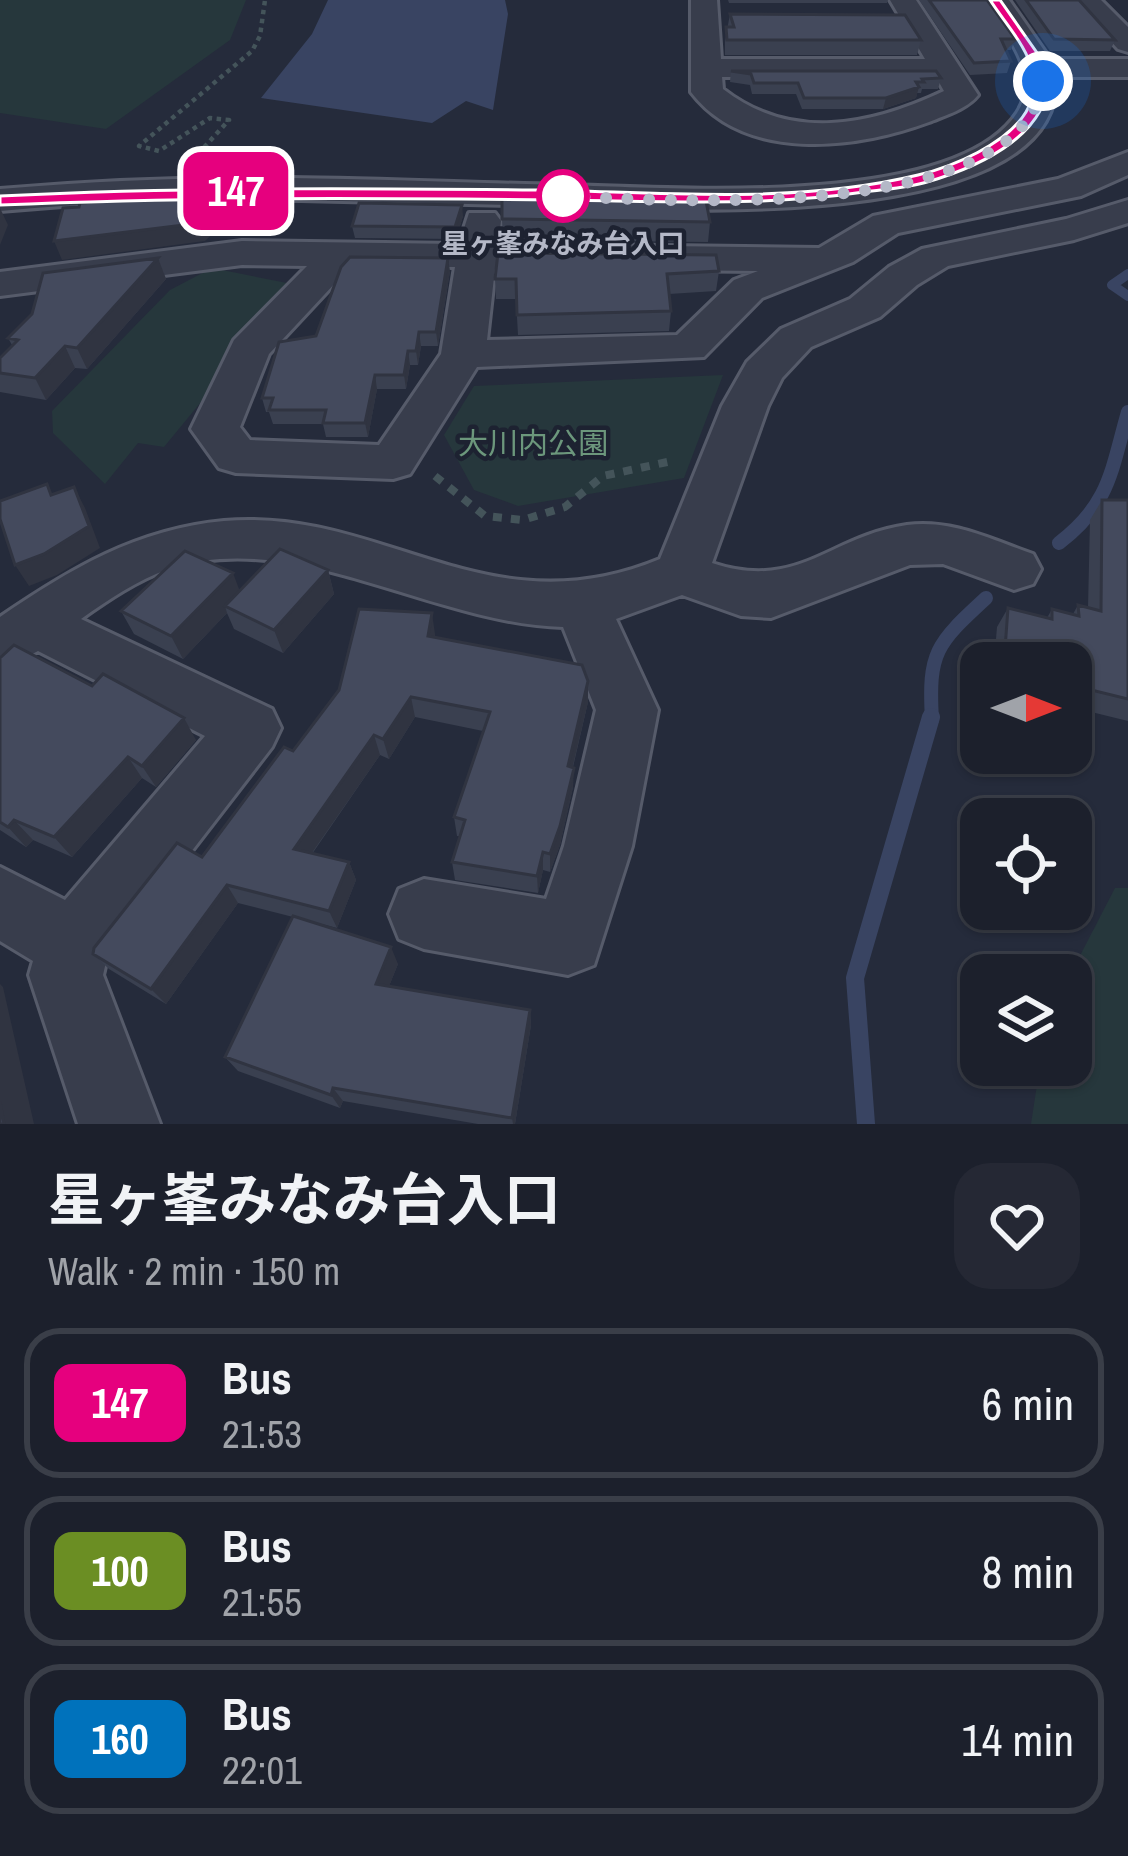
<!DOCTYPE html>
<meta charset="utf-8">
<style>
:root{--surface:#1c202c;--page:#252834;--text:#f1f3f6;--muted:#a0a3a9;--line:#3a3e48}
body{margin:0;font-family:"Archivo Narrow","Noto Sans JP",sans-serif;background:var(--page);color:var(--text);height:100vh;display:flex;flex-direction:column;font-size:45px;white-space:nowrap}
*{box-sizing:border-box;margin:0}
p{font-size:39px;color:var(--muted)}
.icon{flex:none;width:66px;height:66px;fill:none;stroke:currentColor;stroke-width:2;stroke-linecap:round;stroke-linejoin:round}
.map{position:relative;height:1124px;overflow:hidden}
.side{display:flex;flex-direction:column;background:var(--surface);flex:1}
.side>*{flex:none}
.badge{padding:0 24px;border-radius:18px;font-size:42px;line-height:78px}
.needle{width:78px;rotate:90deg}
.fabs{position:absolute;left:960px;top:642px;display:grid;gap:24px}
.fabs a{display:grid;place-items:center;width:132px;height:132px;border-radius:24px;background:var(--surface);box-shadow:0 3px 9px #0004,0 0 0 3px var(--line);font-size:60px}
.you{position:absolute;width:60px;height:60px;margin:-30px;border:9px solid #fff;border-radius:50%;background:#1a73e8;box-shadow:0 0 0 18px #1a73e833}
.map>.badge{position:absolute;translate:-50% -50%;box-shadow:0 0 0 6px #fff}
.round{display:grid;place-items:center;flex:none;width:126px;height:126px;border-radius:36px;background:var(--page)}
.overview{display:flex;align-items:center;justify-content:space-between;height:204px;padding:0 48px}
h1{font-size:57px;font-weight:700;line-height:90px}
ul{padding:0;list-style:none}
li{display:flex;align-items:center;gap:36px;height:150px;margin:0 24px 18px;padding:0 24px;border:6px solid var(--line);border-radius:36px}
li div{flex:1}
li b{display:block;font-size:45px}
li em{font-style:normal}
li .badge{min-width:132px;font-weight:700;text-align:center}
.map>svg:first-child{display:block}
</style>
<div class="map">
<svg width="1128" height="1124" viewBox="0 0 1128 1124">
<rect width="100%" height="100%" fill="#252b3b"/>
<path fill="#26373c" d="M0 0H246L230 40 106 129 0 113Z
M212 268 292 284 240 332 201 402 164 447 138 443 105 484 53 433 52 411 170 290Z
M723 375 684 478 518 506 474 490 444 435 474 386Z
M1115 888H1128V1124H1031L1040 1065H1071L1070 975Z"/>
<path fill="#394462" d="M328 0H505L508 14 493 110 466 101 432 123 261 98 312 34Z"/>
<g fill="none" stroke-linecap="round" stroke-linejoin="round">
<path stroke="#394462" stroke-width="10" d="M1128 274 1112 285 1128 296"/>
<path stroke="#394462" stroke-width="14" d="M1059 543C1110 504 1111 471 1128 412
M932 720C928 652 936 644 986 598"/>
<path stroke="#394462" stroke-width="18" d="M866 1124 855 978 931 717"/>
<g stroke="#565b6a" stroke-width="6">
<path id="minor" d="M691 0H717L721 59H925L890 0H916L978 95C967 109 946 115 929 122 856 149 745 163 691 92ZM722 77H936L944 91C870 126 791 142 723 89Z
M982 0H1009L1050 59H1128V77H1056C1064 237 655 209 557 206 471 204 386 202 301 200 200 198 100 202 0 211V189C97 181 193 177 290 178 381 179 472 183 563 185 667 187 953 210 1017 113 1043 72 1004 32 982 0Z
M1073 0H1101L1128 27V52L1118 49Z
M1128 152V175L1081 196 898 233 853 262 762 298 704 357 477 367 410 474 393 479 236 473 219 468 191 429 234 340 307 266 242 265 0 296V272L242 241 459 244 469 213H495L501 221 498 244 819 248 873 216 1058 179ZM351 266 455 267 441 354 379 445 250 440 240 427 269 354ZM495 268 758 271 734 280 677 335 487 340Z
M1128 200V223L1074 240 948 266 917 285 880 317 811 347 782 378 768 406 712 563C799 592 829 536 907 525 952 519 992 540 1033 554L1041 569 1033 584 1014 590 943 564 910 565 771 618 741 616 682 595 616 619 658 710 632 846 594 965 568 975 424 949 399 939 389 914 399 889 424 879 546 899 564 846 596 710 563 627C434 624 295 527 169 569 137 580 108 600 81 619L272 709 281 728 272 747 106 962 103 975 160 1124H78L29 975 33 961 0 941V867L65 900 205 736 38 651 0 671V617C70 569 137 529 224 521 383 507 487 631 660 559L722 406 747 362 781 329 850 299 889 267 922 249 1066 219Z"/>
</g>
<path stroke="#44545a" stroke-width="4.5" stroke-dasharray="4.5 4.5" stroke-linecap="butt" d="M198 154 229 120 210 118 159 151 139 146 252 51 260 36 265 0"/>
<path stroke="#44545a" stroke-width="8" stroke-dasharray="9 9" stroke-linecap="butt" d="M435 476 485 516 523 520 565 507 603 476 672 461"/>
<use href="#minor" fill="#383d4c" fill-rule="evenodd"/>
</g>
<path fill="#3a4050" d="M728 0H888L887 3H729Z
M919 0H987L1015 39 1011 50H1007L1011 61 1007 73 970 75Z
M1015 0H1079L1115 40 1110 51H1050Z
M730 14 921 40 917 55H725V41Z
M731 71 941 78 938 89H922L921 93H917L916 98 883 109H802L796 94H752L750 85 730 82Z
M463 216 456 239 355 238 352 226Z
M502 219 710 222 708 242 503 240Z
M158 258 166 279 87 369 75 368 46 400 0 392V358L12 345 8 338Z
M450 271 438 346H421L418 365H410L406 389H377L368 437H326L323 424H273L269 412H266L262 398 316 336Z
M719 271 716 291 669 294 671 311 669 331 518 335 516 299H496L495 279Z
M1102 500H1128V721L1071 707V663H994L997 627 1008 608 1047 618 1052 609 1073 614 1078 605 1088 608 1090 520Z
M328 570 334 594 283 653 234 629 227 613 183 659 134 634 121 611 240 590Z
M435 634V637L588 681V702L573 767V787L560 845 550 872 543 870 538 893 455 880 452 862 460 836H457L454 817 483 731 415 717 389 759 380 755 312 854 349 862 356 880 337 928 306 920 398 964 389 986 530 1010 531 1025 515 1124H478L343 1101 340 1108 238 1071 225 1057 293 917 238 903 166 1004 109 969 93 954 202 857 293 751Z
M0 658 196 740 156 787 142 778 72 857 33 840 26 847 0 830Z"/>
<path fill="#303441" d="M919 87 916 98 883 109 886 98Z
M232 193 237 210 205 241 62 260 54 241Z
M462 205 463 216 456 239 455 227Z
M0 208 8 225 0 245Z
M158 258 166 279 87 369 77 348Z
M448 258 450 271 438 346 436 332Z
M419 332 421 346 418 365 416 351Z
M65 346 75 368 46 400 35 378Z
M408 351 410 365 406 389 404 375Z
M375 375 377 389 368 437 365 423Z
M74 487 85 508 100 548 57 575 29 586 15 565Z
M328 570 334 594 283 653 274 630Z
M233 573 242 597 225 606 227 613 183 659 171 636Z
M432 613 435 634 432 657 428 636Z
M588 681V702L568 786V766Z
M411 697 415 717 389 759 383 739Z
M184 718 196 740 156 787 142 766Z
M374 735 380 755 302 867 294 849Z
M128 757 142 778 72 857 54 837Z
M574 768 573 787 560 845 550 872V854Z
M14 820 33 840 26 847 8 827Z
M543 852V870L538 893 537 876Z
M349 862 356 880 337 928 329 911Z
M227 885 238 903 166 1004 151 989Z
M391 947 398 964 383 1001 376 984Z
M0 984 3 987 34 1124H4L0 1102Z
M530 1010 531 1025 515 1124H513L512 1118Z
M333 1088 343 1101 340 1108 331 1095Z"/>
<path fill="#444a5d" stroke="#303441" stroke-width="3" d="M929 0H987L1015 39H1001L1011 61 974 63Z
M1026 0H1079L1115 40 1054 39Z
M730 14 905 15 921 40H727L726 27H734Z
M731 71H936L941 78 922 79 924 82H916L919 87 886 98H804L798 83H754L751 74Z
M232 193 200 223 54 241 63 208 79 207 80 203Z
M502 196 706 201 710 222 502 219Z
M359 203 462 205 455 227 352 226Z
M498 253 716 255 719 271 667 274 671 311 517 315 516 279H495Z
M350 257 448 258 436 332H419L416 351H408L404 375H375L365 423H323L326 410H269L273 398H262L279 342 316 336 341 267Z
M158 258 77 348 65 346 35 378 0 373V358L18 340 8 338 32 314 43 273Z
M47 484 51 495 74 487 89 526 44 554 15 565 0 519V501Z
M1102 500H1128V699L1071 685V663H1004L1008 608 1052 619V609L1079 616 1078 605 1101 611Z
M280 549 328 570 274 630 225 606Z
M185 551 233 573 171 636 121 611Z
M359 609 432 613 428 636 582 665 588 681 568 766 574 768 560 826 550 854 543 852 537 876 452 862 465 820 454 817 490 712 411 697 383 739 374 735 294 849 349 862 329 911 227 885 151 989 93 954 94 948 177 843 202 857 284 747 293 751 339 690Z
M14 645 92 686 103 674 184 718 142 766 128 757 54 837 14 820 8 827 0 822V658Z
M293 916 391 947 376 984 530 1010 512 1118 333 1088 331 1095 225 1057Z
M0 1102 4 1124H0Z"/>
<path fill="#e6007e" stroke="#fff" stroke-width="3" d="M990 0H1000L1047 67C1058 132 979 167 927 182 908 188 885 189 864 192 762 207 659 201 556 200 370 198 186 197 0 205V196C179 187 357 188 537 190 662 192 794 205 918 175 952 167 1007 144 1026 112 1051 70 1012 34 990 0Z"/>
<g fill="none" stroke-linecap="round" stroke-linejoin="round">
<path stroke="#b4b8c7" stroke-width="12" stroke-dasharray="0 21.6" d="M563 196C675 201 961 219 1031 115 1037 106 1039 92 1043 81"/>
</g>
<circle fill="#fff" stroke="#e6007e" stroke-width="6" cx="563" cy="196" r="24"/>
<g text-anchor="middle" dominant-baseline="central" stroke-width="9" stroke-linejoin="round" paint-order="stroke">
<g font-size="27" font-weight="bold" fill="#b4b8c7" stroke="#1d2231">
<text x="563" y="243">星ヶ峯みなみ台入口</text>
</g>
<g font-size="30" fill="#6c977c" stroke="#1d2231">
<text x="533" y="443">大川内公園</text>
</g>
</g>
</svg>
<div class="fabs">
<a><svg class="needle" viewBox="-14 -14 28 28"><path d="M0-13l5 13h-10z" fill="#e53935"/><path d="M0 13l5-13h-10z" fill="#a0a3a9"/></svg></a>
<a><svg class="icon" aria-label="locate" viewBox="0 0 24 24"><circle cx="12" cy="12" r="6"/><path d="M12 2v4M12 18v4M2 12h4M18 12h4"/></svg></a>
<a><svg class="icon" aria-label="layers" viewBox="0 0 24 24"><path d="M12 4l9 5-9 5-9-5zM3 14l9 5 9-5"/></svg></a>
</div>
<div class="you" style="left:1043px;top:81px"></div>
<b class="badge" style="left:236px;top:191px;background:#e6007e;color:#fff">147</b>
</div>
<section class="side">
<div class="overview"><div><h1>星ヶ峯みなみ台入口</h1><p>Walk · 2 min · 150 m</p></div><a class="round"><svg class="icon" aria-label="heart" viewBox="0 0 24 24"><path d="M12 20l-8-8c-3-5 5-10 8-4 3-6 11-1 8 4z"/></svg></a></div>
<ul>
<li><span class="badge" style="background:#e6007e;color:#fff">147</span><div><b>Bus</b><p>21:53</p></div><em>6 min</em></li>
<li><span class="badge" style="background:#6b8e23;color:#fff">100</span><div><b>Bus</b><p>21:55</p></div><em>8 min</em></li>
<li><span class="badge" style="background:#0072bc;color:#fff">160</span><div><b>Bus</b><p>22:01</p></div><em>14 min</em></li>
</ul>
</section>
